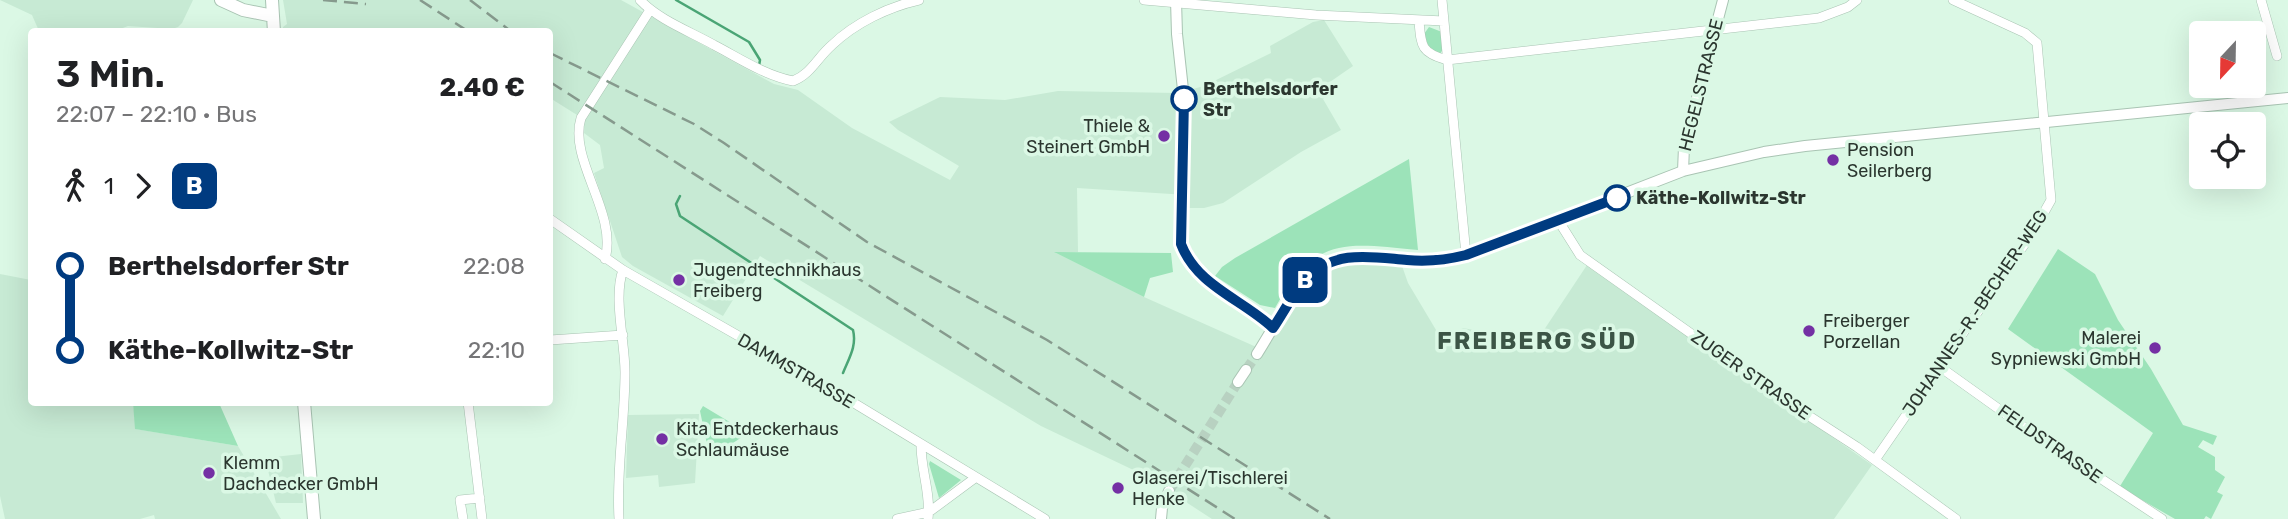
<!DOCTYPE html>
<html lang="de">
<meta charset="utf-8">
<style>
:root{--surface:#fff;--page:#f2f2f2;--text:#202124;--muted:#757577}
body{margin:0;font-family:Rubik,sans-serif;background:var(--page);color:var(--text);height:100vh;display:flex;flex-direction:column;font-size:26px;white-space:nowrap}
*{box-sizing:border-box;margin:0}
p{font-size:23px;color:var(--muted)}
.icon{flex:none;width:38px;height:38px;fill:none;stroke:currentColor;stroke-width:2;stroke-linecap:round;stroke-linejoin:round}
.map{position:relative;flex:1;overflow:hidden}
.side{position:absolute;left:28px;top:28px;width:525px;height:378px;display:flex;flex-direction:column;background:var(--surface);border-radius:7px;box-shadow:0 7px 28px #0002}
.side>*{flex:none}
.badge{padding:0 14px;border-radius:10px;font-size:24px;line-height:46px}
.needle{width:46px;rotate:202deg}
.fabs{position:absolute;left:2189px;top:21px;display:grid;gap:14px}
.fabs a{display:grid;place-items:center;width:77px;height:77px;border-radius:7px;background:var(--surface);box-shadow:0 7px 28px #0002;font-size:35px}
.map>.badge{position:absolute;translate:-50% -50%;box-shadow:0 0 0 4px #fff}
.legs{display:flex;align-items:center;gap:10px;height:77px;padding:0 28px;font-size:23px}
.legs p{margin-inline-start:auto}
.summary{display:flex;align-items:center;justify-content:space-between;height:119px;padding:0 28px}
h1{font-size:38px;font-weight:600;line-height:52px}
ul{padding:0 28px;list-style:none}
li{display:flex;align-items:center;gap:24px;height:84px;font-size:26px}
li i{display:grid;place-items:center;width:10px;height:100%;margin:0 9px;background:currentColor}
li i::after{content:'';width:18px;height:18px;margin:-9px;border:5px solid;border-radius:50%;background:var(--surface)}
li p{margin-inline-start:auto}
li:first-child i{background:linear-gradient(#0000 50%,currentColor 0)}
li:last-child i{background:linear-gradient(currentColor 50%,#0000 0)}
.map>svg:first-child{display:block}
</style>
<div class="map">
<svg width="2288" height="519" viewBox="0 0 2288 519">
<rect width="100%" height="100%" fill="#dbf8e5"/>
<path fill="#c7ead4" d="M0 0H193L182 23 178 27 172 29 128 26 112 32 39 31 32 15Z
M283 0H621L774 84 798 90 852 128 950 180 959 166 898 130 889 122 940 97 1005 100 1058 91 1178 93 1204 86 1271 53 1270 46 1313 22 1324 20 1353 66 1327 84 1332 93 1323 99 1341 130 1301 152 1223 203 1204 208H1188L1187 195 1077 188 1078 252 1056 253 1144 297 1263 350 1304 288 1330 266 1370 260 1401 263 1408 283 1442 340 1463 328 1536 342 1587 265 1872 465 1834 519H1212L1146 476 1041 426 760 256 723 316 633 266 622 257 594 173 604 168 600 145 584 133 585 120 550 98V32H283V27L287 24Z
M0 274 31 280 32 402 133 403 136 429 238 446 281 519H155L154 515 140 519H5L0 496Z
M699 414 695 483 659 487 658 475 626 478 628 415Z
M301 454 303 503H276L265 458Z"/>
<path fill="#9ce3b9" d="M1429 27 1442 32 1443 49 1440 54 1426 47 1424 34Z
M1409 159 1418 250C1343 243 1316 236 1275 308L1260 305 1215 276 1222 267 1235 258Z
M2058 249 2095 274 2118 320 2151 369 2183 425 2217 436 2213 445 2203 440 2198 447 2215 457V470L2225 477 2217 492 2223 495 2211 519 2206 516 2204 519H2175L2135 496 2117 491 2153 433 2008 329Z
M1054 252 1171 253 1173 272 1150 278 1144 297Z
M133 403H219L238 446 135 429Z
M703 406 748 433 730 445 708 449 700 411Z
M930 461 961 480 939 498 929 464Z"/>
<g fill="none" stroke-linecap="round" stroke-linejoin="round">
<path stroke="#4aa575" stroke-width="2.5" d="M676 0 749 42 760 60 759 66
M680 196 676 204 680 216 853 330C857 346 849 358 843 373"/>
<path stroke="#b8d1c1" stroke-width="10" stroke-dasharray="10 5" stroke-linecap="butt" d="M1246 370 1257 354
M1169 491 1238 382"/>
<g stroke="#a9c4b3" stroke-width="10">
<path id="minor" d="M640 0C659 20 689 31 714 45 739 58 764 75 793 81 811 74 817 58 832 45 855 23 888 7 919 0
M1144 0 1316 15 1444 21
M1442 0 1466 255
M2261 0 2277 56
M1419 21C1421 46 1421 53 1447 60L1819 18 1848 7 1857 0
M550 219 623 270 821 383 1045 519
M1558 220 1580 255 1792 405 1857 447 1956 519
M605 259C618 213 568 160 581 118L650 10
M550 340 623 335
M1940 367 2038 437 2162 519
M468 402 482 519
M921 445C921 471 931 493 928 519
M1875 460 2033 232 2051 200 2037 43 2025 33 1953 0
M463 519 460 500 480 498
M619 519C616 470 625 421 625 372 625 342 613 297 623 270
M897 519 929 512 975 478"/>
</g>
<g stroke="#a9c4b3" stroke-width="12">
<path id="tertiary" d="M1176 0 1177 34 1184 99 1181 244C1196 285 1242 299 1273 328
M1683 171 1684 147 1723 0
M1257 354C1285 310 1308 254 1368 256 1405 257 1428 264 1466 255L1683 171 1764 152 1805 146 2288 98
M1238 382 1246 370
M1161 519 1162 508 1169 491"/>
</g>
<g stroke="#a9c4b3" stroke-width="14">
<path id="secondary" d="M221 0 243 10 273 16
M272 0 274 32
M304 402 314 519"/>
</g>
<use href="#minor" stroke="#fff" stroke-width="9"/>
<use href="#tertiary" stroke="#fff" stroke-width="10"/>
<use href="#secondary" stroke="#fff" stroke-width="12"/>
<path stroke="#869a8d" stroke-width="2.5" stroke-dasharray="14 7" stroke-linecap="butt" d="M323 0 366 4
M420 0 469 32
M470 0 512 32
M550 53 694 124 724 143 867 242 1047 340 1330 519
M550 82 1235 519"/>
</g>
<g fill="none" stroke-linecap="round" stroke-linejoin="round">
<g stroke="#fff" stroke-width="16">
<path id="line-1" d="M1184 99 1181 244C1197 286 1242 299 1273 328 1284 312 1293 293 1306 279 1335 249 1371 257 1407 260 1427 262 1446 260 1466 255L1617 198"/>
</g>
<use href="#line-1" stroke="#003b80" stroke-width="10"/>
</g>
<g fill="#fff" stroke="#003b80" stroke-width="3.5">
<circle cx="1184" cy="99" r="12"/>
<circle cx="1617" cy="198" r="12"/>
</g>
<g fill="#7430a4" stroke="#dbf8e5" stroke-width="2.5">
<circle cx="1164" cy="136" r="7"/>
<circle cx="1833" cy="160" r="7"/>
<circle cx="679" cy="280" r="7"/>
<circle cx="1809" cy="331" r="7"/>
<circle cx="2155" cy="348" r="7"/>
<circle cx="662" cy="439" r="7"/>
<circle cx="209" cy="473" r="7"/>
<circle cx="1118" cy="488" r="7"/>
</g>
<g text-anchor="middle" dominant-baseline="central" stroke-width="7" stroke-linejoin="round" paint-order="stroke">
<g font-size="18" fill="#2b362f" stroke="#dbf8e5">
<text transform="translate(1701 85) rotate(-76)">HEGELSTRASSE</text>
<text transform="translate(1975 313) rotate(-56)">JOHANNES-R.-BECHER-WEG</text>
<text transform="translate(796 371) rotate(30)">DAMMSTRASSE</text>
<text transform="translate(1751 375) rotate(35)">ZUGER STRASSE</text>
<text transform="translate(2050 444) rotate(35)">FELDSTRASSE</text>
</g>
<g font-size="18" font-weight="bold" fill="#2b362f" stroke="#dbf8e5" text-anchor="start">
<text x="1203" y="89">Berthelsdorfer<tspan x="1203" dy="21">Str</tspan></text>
<text x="1636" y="198">Käthe-Kollwitz-Str</text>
</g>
<g font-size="18" fill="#2b362f" stroke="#dbf8e5" text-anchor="start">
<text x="1150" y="126" text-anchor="end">Thiele &amp;<tspan x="1150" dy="21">Steinert GmbH</tspan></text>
<text x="1847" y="150">Pension<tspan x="1847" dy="21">Seilerberg</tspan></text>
<text x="693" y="270">Jugendtechnikhaus<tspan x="693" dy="21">Freiberg</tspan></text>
<text x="1823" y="321">Freiberger<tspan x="1823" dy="21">Porzellan</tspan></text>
<text x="2141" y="338" text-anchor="end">Malerei<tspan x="2141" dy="21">Sypniewski GmbH</tspan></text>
<text x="676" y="429">Kita Entdeckerhaus<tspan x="676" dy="21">Schlaumäuse</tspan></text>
<text x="223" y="463">Klemm<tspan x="223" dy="21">Dachdecker GmbH</tspan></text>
<text x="1132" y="478">Glaserei/Tischlerei<tspan x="1132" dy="21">Henke</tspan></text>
</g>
<g font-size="24" font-weight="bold" letter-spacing="2" fill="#3c5546" stroke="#dbf8e5">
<text x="1537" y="341">FREIBERG SÜD</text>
</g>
</g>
</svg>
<div class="fabs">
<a><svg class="needle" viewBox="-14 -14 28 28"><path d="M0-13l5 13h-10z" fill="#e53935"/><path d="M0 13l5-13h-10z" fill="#757577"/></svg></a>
<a><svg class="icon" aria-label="locate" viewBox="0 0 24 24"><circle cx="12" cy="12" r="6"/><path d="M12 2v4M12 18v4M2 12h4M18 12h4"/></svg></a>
</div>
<b class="badge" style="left:1305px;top:280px;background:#003b80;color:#fff">B</b>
<section class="side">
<div class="summary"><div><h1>3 Min.</h1><p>22:07 – 22:10 · Bus</p></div><b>2.40 €</b></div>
<div class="legs"><svg class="icon" aria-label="walk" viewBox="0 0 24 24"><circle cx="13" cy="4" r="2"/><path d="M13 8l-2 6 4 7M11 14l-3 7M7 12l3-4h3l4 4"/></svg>1<svg class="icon" aria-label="forward" viewBox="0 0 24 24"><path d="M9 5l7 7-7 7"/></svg><b class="badge" style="background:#003b80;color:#fff">B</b></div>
<ul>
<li><i style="color:#003b80"></i><b>Berthelsdorfer Str</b><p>22:08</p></li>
<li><i style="color:#003b80"></i><b>Käthe-Kollwitz-Str</b><p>22:10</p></li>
</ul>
</section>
</div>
